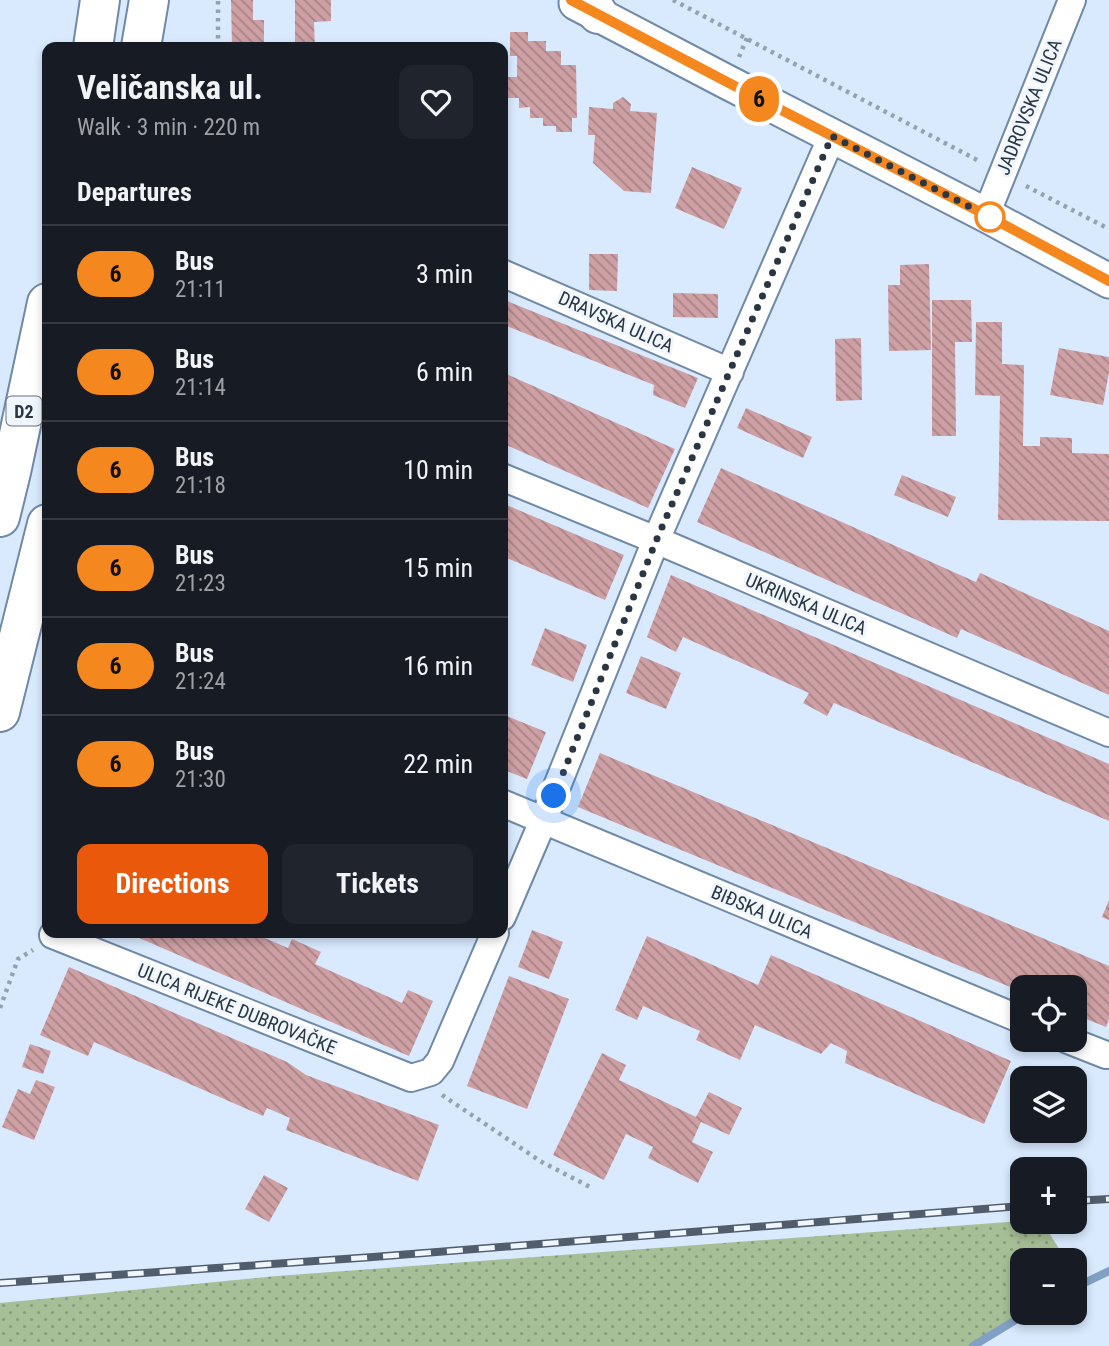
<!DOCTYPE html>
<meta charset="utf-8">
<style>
:root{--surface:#171b24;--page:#20242c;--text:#f1f3f6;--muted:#9ea1a6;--line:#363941;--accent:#ea580c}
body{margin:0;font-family:"Roboto Condensed",sans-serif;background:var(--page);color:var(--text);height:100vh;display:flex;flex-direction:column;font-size:26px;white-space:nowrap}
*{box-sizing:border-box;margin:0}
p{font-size:23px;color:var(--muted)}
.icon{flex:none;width:38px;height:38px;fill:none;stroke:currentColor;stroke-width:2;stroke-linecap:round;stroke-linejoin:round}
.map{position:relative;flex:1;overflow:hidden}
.sheet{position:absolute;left:42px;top:42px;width:466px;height:896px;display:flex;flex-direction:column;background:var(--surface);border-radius:14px;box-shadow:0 4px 10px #0003}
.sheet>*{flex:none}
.badge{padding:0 14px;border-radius:23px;font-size:24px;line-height:46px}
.controls{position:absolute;left:1010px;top:975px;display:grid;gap:14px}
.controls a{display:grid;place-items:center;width:77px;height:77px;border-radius:14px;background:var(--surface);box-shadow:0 4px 10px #0003;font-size:35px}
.you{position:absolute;width:35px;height:35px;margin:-18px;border:5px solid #fff;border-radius:50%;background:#1a73e8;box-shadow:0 0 0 10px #1a73e833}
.map>.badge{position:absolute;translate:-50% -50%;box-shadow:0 0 0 4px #fff}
h2{padding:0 35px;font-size:26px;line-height:63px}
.round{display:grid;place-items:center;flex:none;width:74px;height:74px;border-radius:14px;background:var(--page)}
.overview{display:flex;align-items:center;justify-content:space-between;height:119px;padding:0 35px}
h1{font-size:33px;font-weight:700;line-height:52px}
.button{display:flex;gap:14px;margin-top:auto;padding:14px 35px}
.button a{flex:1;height:80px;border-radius:14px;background:var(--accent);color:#fff;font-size:28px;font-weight:700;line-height:80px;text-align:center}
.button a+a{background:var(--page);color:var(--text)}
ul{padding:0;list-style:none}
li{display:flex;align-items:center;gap:21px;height:98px;padding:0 35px;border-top:2px solid var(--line)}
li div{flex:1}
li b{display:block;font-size:26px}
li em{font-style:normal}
li .badge{min-width:77px;font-weight:700;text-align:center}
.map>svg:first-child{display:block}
</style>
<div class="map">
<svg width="1109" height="1346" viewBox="0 0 1109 1346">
<defs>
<pattern id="grass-dots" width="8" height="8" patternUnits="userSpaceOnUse" patternTransform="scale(1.75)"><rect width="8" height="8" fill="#a7bf96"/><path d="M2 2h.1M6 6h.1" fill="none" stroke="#889c7c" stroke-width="1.8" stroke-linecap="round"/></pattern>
<pattern id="building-back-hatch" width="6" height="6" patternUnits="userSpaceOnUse" patternTransform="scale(1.75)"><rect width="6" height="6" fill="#cea0a4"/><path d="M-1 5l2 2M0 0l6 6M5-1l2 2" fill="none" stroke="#a78387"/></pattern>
</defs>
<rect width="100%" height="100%" fill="#d9eafe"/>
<path fill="url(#grass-dots)" d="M1022 1221 1042 1222 1065 1258 1064 1260H1022V1312L1029 1313 973 1346H0V1303L277 1276Z"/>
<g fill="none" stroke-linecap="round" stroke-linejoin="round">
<path stroke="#80a0c5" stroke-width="8" d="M1074 1288 1109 1271
M973 1346 1029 1312"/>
</g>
<path fill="url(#building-back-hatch)" d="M231 0H253V20H264V47H232Z
M295 0H331V21L314 22 315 47H295Z
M510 32H528V41H546V51H561V65H576L577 118H572V132H556V126H543V118H530V107L519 108V98H507V77H517V56H510Z
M442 44H487V47H442Z
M623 97 631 104 630 111 657 113 651 193 624 191 593 163 595 135H588L589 107 613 109V103Z
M692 167 742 188 724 229 675 208Z
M589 254H618L617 291 589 290Z
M929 264 931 350 889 351 888 285H900V265Z
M673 293 718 294V318L673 317Z
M502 299 698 378 685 408 653 395 654 385 502 324Z
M932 300H971L972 342H955L956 436H932Z
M976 322H1002V364L1024 365 1023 446H1040V437L1072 438V453L1109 454V521L998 520 1000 396 975 395Z
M861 338 862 400 836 401 835 339Z
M1059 348 1109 357V372L1103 405 1050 395Z
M502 372 675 449 648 508 502 443Z
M746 408 812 437 803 458 737 428Z
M721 468 976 582 980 573 1109 631V695L961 629 957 638 697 522Z
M902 475 956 497 948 517 894 495Z
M502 503 624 555 605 600 502 556Z
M671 575 1109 764V821L834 703 827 716 803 703 809 693 683 637 676 652 647 637Z
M545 628 587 645 573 682 531 665Z
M641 656 681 673 666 709 626 693Z
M502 714 546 732 527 779 502 769Z
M600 753 1109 966V1019L1106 1027 1074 1014V987H1022V992L578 807Z
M1109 900V920L1102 917Z
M532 930 563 942 549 979 518 967Z
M128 933H253L288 948 292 939 321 952 315 964 402 1003 408 990 433 1001 409 1056Z
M647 936 758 985 771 955 1011 1061 984 1124 845 1063 847 1051 831 1043 821 1054 755 1025 740 1060 696 1040 700 1031 643 1006 637 1020 615 1010Z
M69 967 287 1062 306 1075 439 1125 418 1181 286 1130 290 1118 267 1108 263 1116 94 1042 88 1056 40 1035Z
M509 976 569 999 527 1109 467 1086Z
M30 1044 51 1051 43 1074 22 1067Z
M602 1053 626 1065 619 1080 696 1117 709 1092 742 1108 729 1135 701 1122 692 1142 713 1152 698 1183 648 1158 653 1147 626 1134 604 1180 553 1155Z
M36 1080 55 1087 34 1140 2 1127 18 1089 30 1094Z
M264 1175 288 1188 269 1222 245 1209Z"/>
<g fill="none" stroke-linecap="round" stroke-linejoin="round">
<g stroke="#6f89a8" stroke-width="30">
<path id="minor" d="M986 215 1072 0
M502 273 730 372
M502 477 656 540 1109 733
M502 803 1022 1020
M502 917 543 821 656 540 832 136
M53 935 411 1078 431 1072 440 1061 495 933
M1068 1040 1106 1055"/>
</g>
<g stroke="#6f89a8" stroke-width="37">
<path id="major" d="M576 3 727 82 986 215 1109 281"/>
</g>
<g stroke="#6f89a8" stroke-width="42">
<path id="highway" d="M589 0 598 14
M93 47 100 0
M141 47 149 0
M0 517 11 472 47 303
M0 712 47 524"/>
</g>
<path stroke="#93a2b3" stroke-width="4.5" stroke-dasharray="3.5 5" stroke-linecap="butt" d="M673 0 981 162
M218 47V0
M739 57 747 38
M1026 186 1109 229
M0 1008 18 959 33 950
M442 1095 540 1161 590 1187"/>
<use href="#minor" stroke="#fff" stroke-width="26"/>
<use href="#major" stroke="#fff" stroke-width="33"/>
<use href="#highway" stroke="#fff" stroke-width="38"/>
<g stroke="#515d6c" stroke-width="8">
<path id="rail" d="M1074 1201 1109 1199
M0 1283 373 1257 1022 1206"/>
</g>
<use href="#rail" stroke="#f0f6fd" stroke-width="5" stroke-dasharray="16" stroke-linecap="butt"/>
</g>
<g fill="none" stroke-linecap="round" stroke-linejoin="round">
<g stroke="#fff" stroke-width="16">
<path id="line" d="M571 0 748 93 986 215 1109 281"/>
</g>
<use href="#line" stroke="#f5871f" stroke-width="10"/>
<path stroke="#2b3643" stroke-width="7" stroke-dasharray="0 12.6" d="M554 796 656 541 832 136 990 217"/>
</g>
<circle fill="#fff" stroke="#f5871f" stroke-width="3.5" cx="990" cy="217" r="14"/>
<g text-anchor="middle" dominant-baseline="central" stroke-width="6" stroke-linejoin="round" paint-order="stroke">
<rect fill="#f0f6fd" stroke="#66707b" stroke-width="2" x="6.5" y="396.5" width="35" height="29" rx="5"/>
<g font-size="18" font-weight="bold" fill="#2b3643">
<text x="24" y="411">D2</text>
</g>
<g font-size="19" fill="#2b3643" stroke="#f0f6fd">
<text transform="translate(1029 107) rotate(-68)">JADROVSKA ULICA</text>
<text transform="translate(616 322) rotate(24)">DRAVSKA ULICA</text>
<text transform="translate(806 604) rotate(23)">UKRINSKA ULICA</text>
<text transform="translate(762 912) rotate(23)">BIĐSKA ULICA</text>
<text transform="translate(237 1009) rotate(22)">ULICA RIJEKE DUBROVAČKE</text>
</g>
</g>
</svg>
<div class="controls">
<a><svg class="icon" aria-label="locate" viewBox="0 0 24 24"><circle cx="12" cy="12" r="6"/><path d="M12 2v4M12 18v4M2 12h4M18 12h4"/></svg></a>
<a><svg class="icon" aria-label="layers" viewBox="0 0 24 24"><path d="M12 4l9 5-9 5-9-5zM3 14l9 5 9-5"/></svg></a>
<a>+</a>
<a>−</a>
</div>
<div class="you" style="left:554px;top:796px"></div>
<b class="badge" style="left:759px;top:99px;background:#f5871f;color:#111">6</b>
<section class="sheet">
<div class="overview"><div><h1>Veličanska ul.</h1><p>Walk · 3 min · 220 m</p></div><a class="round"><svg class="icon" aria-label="heart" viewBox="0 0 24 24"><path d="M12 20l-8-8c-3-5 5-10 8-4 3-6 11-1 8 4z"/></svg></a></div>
<h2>Departures</h2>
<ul>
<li><span class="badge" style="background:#f5871f;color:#111">6</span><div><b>Bus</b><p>21:11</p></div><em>3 min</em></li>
<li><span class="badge" style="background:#f5871f;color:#111">6</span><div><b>Bus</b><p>21:14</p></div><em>6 min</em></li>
<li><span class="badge" style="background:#f5871f;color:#111">6</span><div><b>Bus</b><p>21:18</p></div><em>10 min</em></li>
<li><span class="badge" style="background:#f5871f;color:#111">6</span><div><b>Bus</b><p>21:23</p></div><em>15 min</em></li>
<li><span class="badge" style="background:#f5871f;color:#111">6</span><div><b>Bus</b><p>21:24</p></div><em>16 min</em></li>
<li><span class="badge" style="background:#f5871f;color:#111">6</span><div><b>Bus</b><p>21:30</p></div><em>22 min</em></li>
</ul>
<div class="button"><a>Directions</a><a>Tickets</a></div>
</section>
</div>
